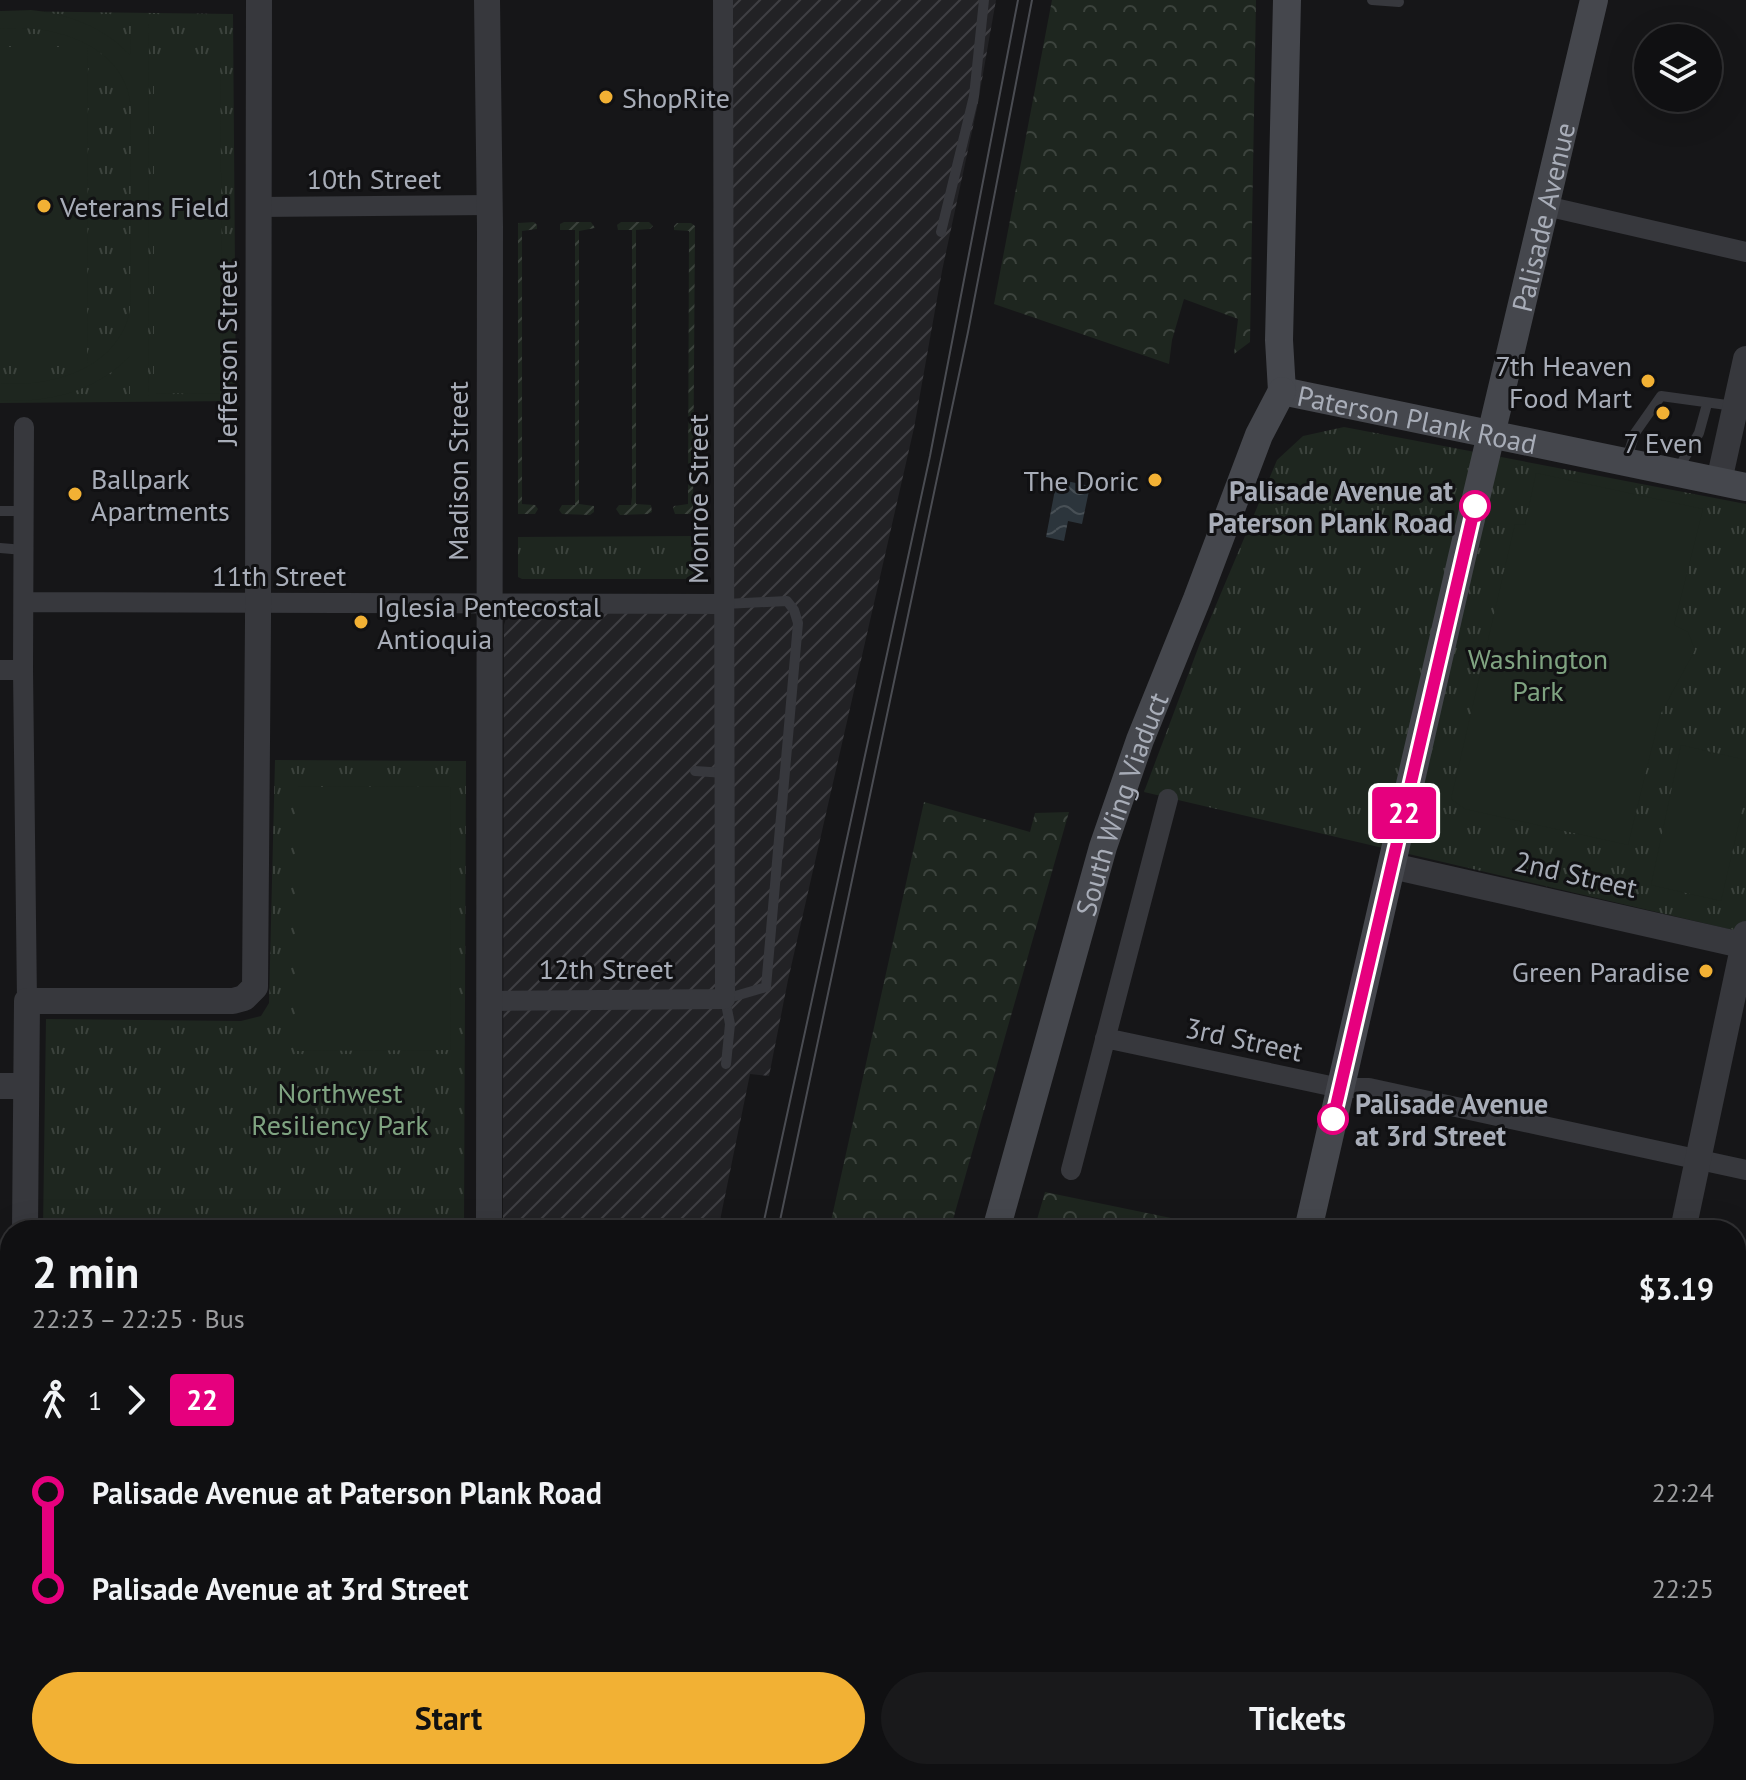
<!DOCTYPE html>
<meta charset="utf-8">
<style>
:root{--surface:#101012;--page:#19191b;--text:#f1f3f6;--muted:#9c9d9f;--line:#303032;--accent:#f2b134}
body{margin:0;font-family:"PT Sans",sans-serif;background:var(--page);color:var(--text);height:100vh;display:flex;flex-direction:column;font-size:30px;white-space:nowrap}
*{box-sizing:border-box;margin:0}
p{font-size:26px;color:var(--muted)}
.icon{flex:none;width:44px;height:44px;fill:none;stroke:currentColor;stroke-width:2;stroke-linecap:round;stroke-linejoin:round}
.map{position:relative;flex:1;overflow:hidden}
.side{position:absolute;left:0px;top:1220px;width:1746px;height:560px;display:flex;flex-direction:column;background:var(--surface);border-radius:32px 32px 0 0;box-shadow:0 8px 32px #0002,0 0 0 2px var(--line)}
.side>*{flex:none}
.badge{padding:0 16px;border-radius:6px;font-size:28px;line-height:52px}
.tools{position:absolute;left:1634px;top:24px;display:grid;gap:16px}
.tools a{display:grid;place-items:center;width:88px;height:88px;border-radius:50%;background:var(--surface);box-shadow:0 8px 32px #0002,0 0 0 2px var(--line);font-size:40px}
.map>.badge{position:absolute;translate:-50% -50%;box-shadow:0 0 0 4px #fff}
.legs{display:flex;align-items:center;gap:12px;height:88px;padding:0 32px;font-size:26px}
.legs p{margin-inline-start:auto}
.headline{display:flex;align-items:center;justify-content:space-between;height:136px;padding:0 32px}
h1{font-size:44px;font-weight:700;line-height:60px}
.primary-button{display:flex;gap:16px;margin-top:auto;padding:16px 32px}
.primary-button a{flex:1;height:92px;border-radius:48px;background:var(--accent);color:#111;font-size:32px;font-weight:700;line-height:92px;text-align:center}
.primary-button a+a{background:var(--page);color:var(--text)}
ul{padding:0 32px;list-style:none}
li{display:flex;align-items:center;gap:28px;height:96px;font-size:30px}
li i{display:grid;place-items:center;width:12px;height:100%;margin:0 10px;background:currentColor}
li i::after{content:'';width:20px;height:20px;margin:-10px;border:6px solid;border-radius:50%;background:var(--surface)}
li p{margin-inline-start:auto}
li:first-child i{background:linear-gradient(#0000 50%,currentColor 0)}
li:last-child i{background:linear-gradient(currentColor 50%,#0000 0)}
.map>svg:first-child{display:block}
</style>
<div class="map">
<svg width="1746" height="1780" viewBox="0 0 1746 1780">
<defs>
<pattern id="industrial-furrows" width="10" height="10" patternUnits="userSpaceOnUse" patternTransform="scale(2)"><rect width="10" height="10" fill="#222225"/><path d="M-1 1l2-2M0 10L10 0M9 11l2-2" fill="none" stroke="#3f3f43"/></pattern>
<pattern id="grass-tufts" width="24" height="20" patternUnits="userSpaceOnUse" patternTransform="scale(2)"><rect width="24" height="20" fill="#1e261f"/><path d="M3 7l-1-3M5 7V3M7 7l1-3M15 17l-1-3M17 17v-4M19 17l1-3" fill="none" stroke="#3c433d"/></pattern>
<pattern id="forest-crowns" width="20" height="18" patternUnits="userSpaceOnUse" patternTransform="scale(2)"><rect width="20" height="18" fill="#1e261f"/><path d="M2 6a3 3 0 1 1 6 0M12 15a3 3 0 1 1 6 0" fill="none" stroke="#3c433d"/></pattern>
<pattern id="garden-furrows" width="10" height="10" patternUnits="userSpaceOnUse" patternTransform="scale(2)"><rect width="10" height="10" fill="#1e261f"/><path d="M-1 1l2-2M0 10L10 0M9 11l2-2" fill="none" stroke="#3c433d"/></pattern>
<pattern id="water-waves" width="16" height="10" patternUnits="userSpaceOnUse" patternTransform="scale(2)"><rect width="16" height="10" fill="#2c353c"/><path d="M0 5q4-4 8 0t8 0" fill="none" stroke="#485056"/></pattern>
</defs>
<rect width="100%" height="100%" fill="#161618"/>
<path fill="url(#industrial-furrows)" d="M731 0H996L977 108 942 271 914 428 788 980 769 1076 750 1074 718 1230H503L504 625 507 615 514 612 718 614Z"/>
<path fill="url(#grass-tufts)" d="M0 11 233 14 236 401 0 403Z
M1344 427 1746 504V933L1144 792 1200 643 1277 460 1303 436Z
M694 536V575L689 579H522L518 577V537Z
M275 760 466 761 464 1230H43L46 1019 241 1021 261 1016 269 1003Z
M518 1770H610L609 1780H517Z"/>
<path fill="url(#forest-crowns)" d="M1052 0H1256L1250 342 1234 354 1238 319 1184 299 1172 340 1169 364 994 304Z
M924 802 1030 832 1035 813 1069 812 950 1230H829Z
M1045 1192 1229 1230H1034Z
M710 1770H811L809 1778 708 1780Z"/>
<path fill="url(#garden-furrows)" d="M534 222 537 225V229L522 231V504L535 505 538 509 535 514H518V223Z
M564 222H591L595 228 579 231V504L594 506V512L590 515 562 514 559 510 562 505H575V230H560V224Z
M621 222H649L653 226 650 229 636 230V504L651 505 652 512 648 514 620 515 616 509 619 505H631L632 497V230H618L617 225Z
M677 223H691L695 226 693 511 690 514H675L673 508 674 506 688 504 689 231 674 230V226Z"/>
<path fill="#1e261f" d="M31 10C68 14 104 27 130 55L131 22H149L148 400H130V356C97 391 47 404 0 400V383C52 388 119 368 130 310L131 109C128 46 54 23 0 29V11Z
M0 47H88L87 364H0Z
M154 61H220L223 394 154 393Z
M1536 473 1703 509 1674 625 1688 632 1695 650 1660 715 1628 845 1465 809 1451 799 1515 524 1525 525Z
M1681 745 1746 760V793L1721 901 1651 885Z
M450 786 451 1050 297 1051V787Z"/>
<path fill="url(#water-waves)" d="M1057 479 1090 486 1082 524 1068 521 1064 541 1046 537Z"/>
<g fill="none" stroke-linecap="round" stroke-linejoin="round">
<path stroke="#37383d" stroke-width="10" d="M1372 0 1399 2
M941 232 974 96 984 0
M1626 461 1635 433 1661 396 1734 406
M1677 471 1699 433 1707 404
M0 511H24
M0 548 24 550
M725 604 787 601 794 610 798 623 766 987 725 999 730 1024 726 1064
M695 771 725 773"/>
<path stroke="#37383d" stroke-width="20" d="M1546 206 1746 252
M258 207 490 205
M24 427 23 670 27 1001
M24 602 725 604
M0 670H23
M488 1001 725 999 723 0
M1105 1038 1340 1088H1369L1746 1170
M1071 1170 1168 799
M0 1396H10
M1736 1396 1746 1399
M1399 1770 1446 1780"/>
<path stroke="#37383d" stroke-width="26" d="M487 0 490 227 489 1230
M1719 481 1746 359
M1392 866 1746 946
M0 1086H25
M25 1230 27 1001H233L244 998 255 987 258 621 259 0
M1683 1230 1746 934
M1736 1622 1746 1624
M24 1770V1780
M259 1770 260 1780
M486 1780 487 1770
M1569 1780 1571 1770"/>
<g stroke="#45474d" stroke-width="28">
<path id="s1" d="M1282 391 1746 487"/>
<path d="M1282 391 1279 340 1287 0"/>
<path id="s2" d="M996 1230 1103 847 1140 740 1197 599 1259 435 1282 391"/>
<path id="s3" d="M1308 1230 1462 557 1594 0"/>
<path d="M845 1780 848 1770"/>
<path d="M1184 1780 1186 1770"/>
</g>
<path stroke="#4a4c52" stroke-width="2" d="M762 1230 930 456 1018 0
M778 1230 968 332 1032 0
M658 1780 659 1770
M670 1780 672 1770"/>
</g>
<g fill="none" stroke-linecap="round" stroke-linejoin="round">
<g stroke="#fff" stroke-width="18">
<path id="line-1" d="M1333 1119 1475 506"/>
</g>
<use href="#line-1" stroke="#e6007e" stroke-width="12"/>
</g>
<g fill="#f2b134" stroke="#111113" stroke-width="3">
<circle cx="606" cy="97" r="8"/>
<circle cx="44" cy="206" r="8"/>
<circle cx="1648" cy="381" r="8"/>
<circle cx="1663" cy="413" r="8"/>
<circle cx="1155" cy="480" r="8"/>
<circle cx="75" cy="494" r="8"/>
<circle cx="361" cy="622" r="8"/>
<circle cx="1706" cy="971" r="8"/>
</g>
<g fill="#fff" stroke="#e6007e" stroke-width="4">
<circle cx="1475" cy="506" r="14"/>
<circle cx="1333" cy="1119" r="14"/>
</g>
<g text-anchor="middle" dominant-baseline="central" stroke-width="6" stroke-linejoin="round" paint-order="stroke">
<g font-size="28" fill="#a8adb8" stroke="#111113" text-anchor="start">
<text x="622" y="97">ShopRite</text>
<text x="60" y="206">Veterans Field</text>
<text x="1632" y="365" text-anchor="end">7th Heaven<tspan x="1632" dy="32">Food Mart</tspan></text>
<text x="1663" y="442" text-anchor="middle">7 Even</text>
<text x="91" y="478">Ballpark<tspan x="91" dy="32">Apartments</tspan></text>
<text x="1139" y="480" text-anchor="end">The Doric</text>
<text x="377" y="606">Iglesia Pentecostal<tspan x="377" dy="32">Antioquia</tspan></text>
<text x="1690" y="971" text-anchor="end">Green Paradise</text>
</g>
<g font-size="28" fill="#a8adb8" stroke="#111113">
<text x="374" y="178">10th Street</text>
<text stroke="none"><textPath href="#s3" startOffset="1040">Palisade Avenue</textPath></text>
<text transform="translate(226 353) rotate(-90)">Jefferson Street</text>
<text stroke="none"><textPath href="#s1" startOffset="138">Paterson Plank Road</textPath></text>
<text transform="translate(457 471) rotate(-90)">Madison Street</text>
<text transform="translate(697 499) rotate(-90)">Monroe Street</text>
<text x="279" y="575">11th Street</text>
<text stroke="none"><textPath href="#s2" startOffset="444">South Wing Viaduct</textPath></text>
<text transform="translate(1576 874) rotate(13)">2nd Street</text>
<text x="606" y="968">12th Street</text>
<text transform="translate(1244 1039) rotate(12)">3rd Street</text>
</g>
<g font-size="28" font-weight="bold" fill="#a8adb8" stroke="#111113" text-anchor="end">
<text x="1453" y="490">Palisade Avenue at<tspan x="1453" dy="32">Paterson Plank Road</tspan></text>
<text x="1355" y="1103" text-anchor="start">Palisade Avenue<tspan x="1355" dy="32">at 3rd Street</tspan></text>
</g>
<g font-size="28" fill="#7fa381" stroke="#111113">
<text x="1538" y="658">Washington<tspan x="1538" dy="32">Park</tspan></text>
<text x="340" y="1092">Northwest<tspan x="340" dy="32">Resiliency Park</tspan></text>
</g>
</g>
</svg>
<div class="tools">
<a><svg class="icon" aria-label="layers" viewBox="0 0 24 24"><path d="M12 4l9 5-9 5-9-5zM3 14l9 5 9-5"/></svg></a>
</div>
<b class="badge" style="left:1404px;top:813px;background:#e6007e;color:#fff">22</b>
<section class="side">
<div class="headline"><div><h1>2 min</h1><p>22:23 – 22:25 · Bus</p></div><b>$3.19</b></div>
<div class="legs"><svg class="icon" aria-label="walk" viewBox="0 0 24 24"><circle cx="13" cy="4" r="2"/><path d="M13 8l-2 6 4 7M11 14l-3 7M7 12l3-4h3l4 4"/></svg>1<svg class="icon" aria-label="forward" viewBox="0 0 24 24"><path d="M9 5l7 7-7 7"/></svg><b class="badge" style="background:#e6007e;color:#fff">22</b></div>
<ul>
<li><i style="color:#e6007e"></i><b>Palisade Avenue at Paterson Plank Road</b><p>22:24</p></li>
<li><i style="color:#e6007e"></i><b>Palisade Avenue at 3rd Street</b><p>22:25</p></li>
</ul>
<div class="primary-button"><a>Start</a><a>Tickets</a></div>
</section>
</div>
